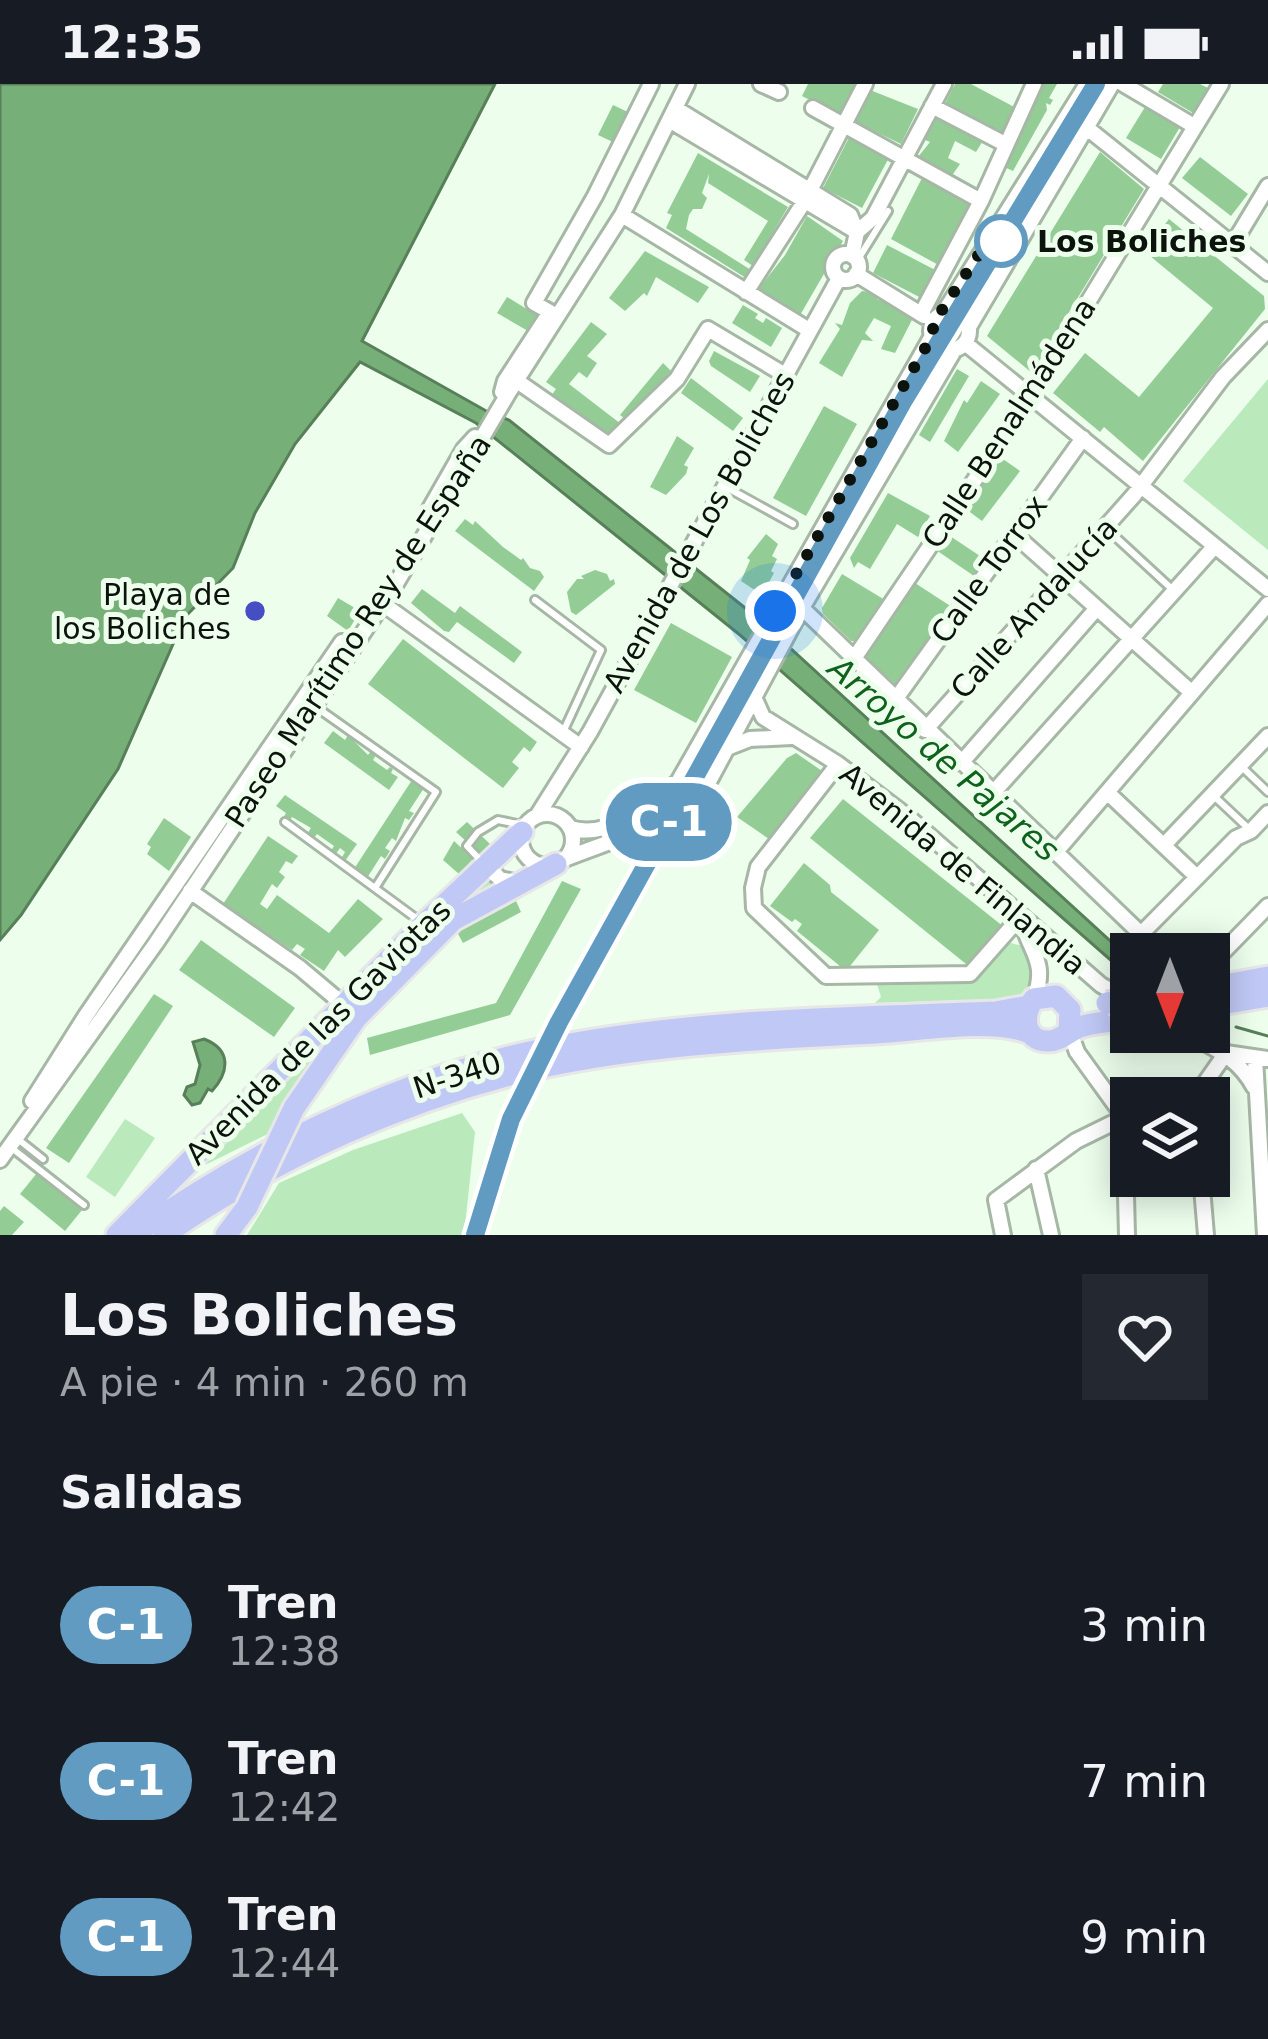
<!DOCTYPE html>
<html lang="es">
<meta charset="utf-8">
<style>
:root{--surface:#171b24;--page:#242831;--text:#f1f3f6;--muted:#9ea1a6}
body{margin:0;font-family:"DejaVu Sans",sans-serif;background:var(--page);color:var(--text);height:100vh;display:flex;flex-direction:column;font-size:45px;white-space:nowrap}
*{box-sizing:border-box;margin:0}
p{font-size:39px;color:var(--muted)}
.icon{flex:none;width:66px;height:66px;fill:none;stroke:currentColor;stroke-width:2;stroke-linecap:round;stroke-linejoin:round}
.map{position:relative;height:1151px;overflow:hidden}
.sheet{display:flex;flex-direction:column;background:var(--surface);flex:1}
.sheet>*{flex:none}
.badge{padding:0 24px;border-radius:39px;font-size:42px;line-height:78px}
.needle{width:78px;rotate:180deg}
.tools{position:absolute;left:1110px;top:849px;display:grid;gap:24px}
.tools a{display:grid;place-items:center;width:120px;height:120px;border-radius:0px;background:var(--surface);box-shadow:0 6px 30px #0003;font-size:60px}
.you{position:absolute;width:60px;height:60px;margin:-30px;border:9px solid #fff;border-radius:50%;background:#1a73e8;box-shadow:0 0 0 18px #1a73e833}
.map>.badge{position:absolute;translate:-50% -50%;box-shadow:0 0 0 6px #fff}
h2{padding:0 60px;font-size:45px;line-height:108px}
.round{display:grid;place-items:center;flex:none;width:126px;height:126px;border-radius:0px;background:var(--page)}
.head{display:flex;align-items:center;justify-content:space-between;height:204px;padding:0 60px}
h1{font-size:57px;font-weight:600;line-height:90px}
ul{padding:0;list-style:none}
li{display:flex;align-items:center;gap:36px;height:156px;padding:0 60px}
li div{flex:1}
li b{display:block;font-size:45px}
li em{font-style:normal}
li .badge{min-width:132px;font-weight:700;text-align:center}
.status{display:flex;justify-content:space-between;align-items:center;height:84px;padding:0 60px;background:var(--surface);direction:ltr}
.status svg{height:33px;fill:currentColor}
.map>svg:first-child{display:block}
</style>
<div class="status"><b>12:35</b><svg viewBox="0 0 49 12"><path d="M0 12V9h3v3zM5 12V6h3v6zM10 12V3h3v9zM15 12V0h3v12zM26 1h20v11H26zM47 4h2v5h-2z"/></svg></div>
<div class="map">
<svg width="1268" height="1151" viewBox="0 0 1268 1151">
<rect width="100%" height="100%" fill="#edfeed"/>
<path fill="#bae9bb" d="M1268 295V466L1183 397Z
M487 790 505 802 344 938 314 976 276 1046 199 1084Z
M1004 857 1022 862 1030 875 1034 896 1020 911 1004 915 875 919 881 913 876 897 970 895Z
M462 1029 475 1048 464 1151H247L279 1099 353 1066Z
M125 1035 155 1054 115 1113 86 1093Z"/>
<path fill="#77af78" stroke="#578058" stroke-width="3" d="M0 0H495L362 257 488 328 509 336 754 531 1131 876V894L740 551 476 339 360 278 295 360 255 429 233 484 185 533 118 685 21 831 0 856Z
M204 955C232 966 229 988 212 1007L208 1005 200 1019 192 1021 184 1011 187 1003 195 1000 200 981 193 958Z"/>
<g fill="none" stroke-linecap="round" stroke-linejoin="round">
<path stroke="#578058" stroke-width="3" d="M1236 943 1268 952"/>
</g>
<path fill="#93cd95" d="M808 0H861L846 35 802 12Z
M955 0H971L1018 25 1005 53 944 22Z
M1042 0H1057L1049 14 1053 16 1050 21 1046 19 1047 26 1013 87 1002 82Z
M1163 0H1200L1208 4 1193 29 1158 8Z
M870 6 918 25 901 60 856 38Z
M613 21 630 29 615 59 598 51Z
M1145 23 1180 43 1161 75 1126 54Z
M938 32 984 55 976 68 955 57 948 74 960 80 951 93 918 73 930 58 925 56Z
M852 48 892 68 862 124 823 104Z
M1100 68 1144 105 1032 289 987 252Z
M698 69 788 123 753 182 744 176 768 137 708 99 709 90 702 109 707 114 702 125H693L689 131 686 145 751 186 746 194 666 144 672 131 667 129Z
M1200 73 1248 110 1231 132 1182 94Z
M928 92 975 120 944 184 891 155 922 94Z
M807 132 843 157 799 233 757 207 785 171Z
M1169 135 1264 212 1265 225 1143 377 1104 343 1100 348 1053 309 1085 269 1139 313 1213 224 1144 167Z
M887 161 941 189 927 217 873 189Z
M645 167 709 203 698 219 656 193 647 212 644 209 625 227 609 214Z
M862 207 875 209 878 216H888L914 232 895 269 881 265 891 242 874 234 865 249 873 257 862 256 842 293 819 279 840 245 835 239 842 241 850 219Z
M507 213 538 232 528 247 497 229Z
M743 221 758 230 755 234 763 239 766 234 782 244 771 263 732 239Z
M591 238 607 250 587 272 597 279 587 294 579 288 569 300 621 340 609 355 551 312 556 305 546 298Z
M714 267 760 292 750 308 711 282 709 277Z
M663 279 671 287 628 337 620 331Z
M957 285 969 292 930 358 919 351Z
M691 294 743 334 733 347 681 309Z
M981 297 1000 310 958 368 944 357 964 316 967 319Z
M824 322 857 340 806 432 773 414Z
M677 352 694 364 684 381 688 383 686 390 666 411 650 403Z
M1000 373 1020 387 982 437 967 426Z
M888 409 930 432 918 453 897 440 870 485 858 478 854 484 850 474Z
M465 435 473 441 475 437 503 463 521 476 523 474 530 484 540 487 544 493 534 507 455 447Z
M766 450 778 460 772 472 777 475 771 487 774 489 762 511 741 497 750 476 747 474Z
M947 450 989 478 977 494 936 466Z
M595 486 607 490 610 497 614 495 615 500 576 531 571 528 567 508 577 495H584L581 492Z
M842 490 885 516 857 557H851L823 530 822 524Z
M915 499 955 525 899 603 865 573Z
M422 505 455 529 460 522 522 568 514 579 457 538 449 548 444 547 411 519Z
M338 514 360 527 348 547 327 532Z
M671 539 732 573 696 639 634 606Z
M403 555 537 658 530 668 524 663 512 678 519 684 503 704 368 600Z
M333 647 345 656 348 651 368 671 371 667 376 671 373 676 387 686 390 683 393 685 391 689 398 693 389 706 324 659Z
M796 669 822 687 769 755 737 733 787 674Z
M412 696 424 704 409 727 414 729 409 736 405 734 396 757 392 754 385 764 390 767 385 775 381 772 367 794 354 785Z
M285 711 357 760 345 777 341 775 345 768 340 764 335 771 330 768 334 762 317 750 314 754 307 750 311 744 292 733 289 738 283 734 286 729 276 722Z
M843 715 1004 843 971 884 810 754Z
M164 734 191 753 169 787 147 770 151 763 147 760Z
M467 738 490 760 480 770 456 748Z
M268 752 298 772 292 780 286 777 279 788 285 793 277 804 272 800 260 820 267 825 277 811 329 849 358 815 383 835 345 873 338 866 324 887 300 871 305 865 297 860 292 866 223 820Z
M454 757 473 775 459 790 443 776Z
M804 779 830 801 831 808 879 846 846 887 797 847 802 840 795 835 792 838 770 822Z
M562 797 581 805 510 931 370 971 367 954 496 919Z
M516 817 521 828 463 859 457 848Z
M201 856 295 924 274 953 179 886Z
M154 910 173 922 69 1079 46 1064Z
M37 1089 82 1126 65 1147 20 1110Z
M4 1122 24 1138 12 1151H0V1127Z"/>
<g fill="none" stroke-linecap="round" stroke-linejoin="round">
<g stroke="#a6b7a6" stroke-width="12">
<path id="lane" d="M857 177 888 127
M726 403 793 440
M1108 446 1173 506
M535 516 601 566 564 646
M316 623 436 708 375 804
M1243 684 1268 708
M1215 713 1249 745
M285 738 421 838
M483 779 467 762 478 748 498 736 522 741
M19 1056 43 1075
M13 1065 84 1121"/>
</g>
<g stroke="#a6b7a6" stroke-width="20">
<path id="street" d="M761 0 779 8
M1123 0 1194 42
M932 22 1005 60
M675 24 850 131 857 148
M813 24 981 117
M669 36 857 148
M1087 44 1268 189
M622 131 809 246
M1233 160 1268 102
M833 183a13 13 0 1 1 26 0a13 13 0 1 1-26 0Z
M852 172 857 148 873 134 944 0
M856 190 924 232
M746 208 804 118 865 0
M931 247a19 19 0 1 1 38 0a19 19 0 1 1-38 0Z
M921 230 981 117 1034 0
M943 230 1087 0
M969 243 1112 0
M965 259 1268 505
M517 297 609 361 677 295 708 245 785 291
M502 308 505 297 550 228 534 219 595 112 651 0
M424 435 464 365 475 353
M1014 450 1190 607
M383 520 581 663
M802 524 1141 850 1236 754 1251 747 1268 729
M853 576 1024 323 1221 0
M754 613 763 633 838 680 908 733 1101 901 1127 916
M895 616 1083 354
M925 646 1134 411 1223 293 1268 246
M727 664 750 655 792 653
M961 679 1097 524
M838 680 758 783 753 804 754 824 826 892 970 890 1021 832
M1108 709 1197 793
M992 710 1214 463
M521 756a26 26 0 1 1 52 0a26 26 0 1 1-52 0Z
M537 732 590 648 839 194
M570 744C610 756 649 721 678 698L932 252
M1164 761 1268 652
M1055 769 1268 520
M562 776C609 757 670 741 705 705L802 524 955 265
M486 781 500 795 519 799
M190 807 300 884 344 921
M1021 832C1027 867 1049 875 1034 915
M1224 867 1268 822
M1069 946 1077 968 1124 1033 1127 1151
M1185 948C1213 964 1238 973 1254 1003
M1226 969 1268 975
M1255 974 1265 1151
M1182 1014 1198 1009 1226 969
M32 1017 85 933 342 558H355L358 554
M0 1076 156 859 397 498 509 308 622 131 687 0
M1036 1085 1051 1151
M1201 1092 1206 1151
M1003 1151 996 1116 1076 1057 1131 1030"/>
</g>
<g stroke="#e7e7e7" stroke-width="27">
<path id="primary" d="M1209 904 1268 893
M1209 922 1268 912
M1069 946 1070 926 1056 912 1034 915C1022 930 1023 957 1048 957 1062 957 1070 945 1083 942 1098 938 1115 937 1131 935
M294 1024 356 934 453 836 556 780
M117 1151 424 840 522 748
M133 1151C254 1067 393 997 539 966 688 935 844 934 995 928L1029 922
M164 1151C275 1074 405 1015 538 984 647 960 764 955 875 949 919 947 990 933 1030 949
M226 1151 247 1123"/>
</g>
<use href="#lane" stroke="#fff" stroke-width="6"/>
<use href="#street" stroke="#fff" stroke-width="14"/>
<use href="#primary" stroke="#c0c9f6" stroke-width="21"/>
<g stroke="#3c453c" stroke-width="8">
<path id="rail" d="M475 1151 511 1035 559 938 904 316 1096 0"/>
</g>
<use href="#rail" stroke="#edfeed" stroke-width="3" stroke-dasharray="9" stroke-linecap="butt"/>
<g stroke="#e7e7e7" stroke-width="27" stroke-linecap="butt">
<path id="primary-bridge" d="M1107 919 1131 916
M247 1123 294 1024"/>
</g>
<use href="#primary-bridge" stroke="#c0c9f6" stroke-width="21"/>
</g>
<g fill="none" stroke-linecap="round" stroke-linejoin="round">
<g stroke="#fff" stroke-width="27">
<path id="line" d="M475 1151 511 1035 559 938 904 316 1096 0"/>
</g>
<use href="#line" stroke="#619bc1" stroke-width="18"/>
<path stroke="#0c120c" stroke-width="12" stroke-dasharray="0 21.6" d="M775 527 932 252 934 238 993 149 1001 157"/>
</g>
<circle fill="#fff" stroke="#619bc1" stroke-width="6" cx="1001" cy="157" r="24"/>
<circle fill="#474ec3" stroke="#edfeed" stroke-width="4.5" cx="255" cy="527" r="12"/>
<g text-anchor="middle" dominant-baseline="central" stroke-width="10" stroke-linejoin="round" paint-order="stroke">
<g font-size="30" font-weight="bold" fill="#0c120c" stroke="#edfeed" text-anchor="start">
<text x="1037" y="157">Los Boliches</text>
</g>
<g font-size="30" fill="#0c120c" stroke="#edfeed">
<text transform="translate(1009 339) rotate(-57)">Calle Benalmádena</text>
<text transform="translate(699 448) rotate(-61)">Avenida de Los Boliches</text>
<text transform="translate(989 485) rotate(-54)">Calle Torrox</text>
<text transform="translate(1034 524) rotate(-48)">Calle Andalucía</text>
<text transform="translate(358 547) rotate(-57)">Paseo Marítimo Rey de España</text>
<text transform="translate(963 785) rotate(40)">Avenida de Finlandia</text>
<text transform="translate(318 948) rotate(-45)">Avenida de las Gaviotas</text>
<text transform="translate(457 991) rotate(-18)">N-340</text>
</g>
<g font-size="30" fill="#0c120c" stroke="#edfeed" text-anchor="end">
<text x="231" y="510">Playa de<tspan x="231" dy="34">los Boliches</tspan></text>
</g>
<g font-size="33" font-style="italic" fill="#0e621c" stroke="#edfeed">
<text transform="translate(944 675) rotate(41)">Arroyo de Pajares</text>
</g>
</g>
</svg>
<div class="tools">
<a><svg class="needle" viewBox="-14 -14 28 28"><path d="M0-13l5 13h-10z" fill="#e53935"/><path d="M0 13l5-13h-10z" fill="#9ea1a6"/></svg></a>
<a><svg class="icon" aria-label="layers" viewBox="0 0 24 24"><path d="M12 4l9 5-9 5-9-5zM3 14l9 5 9-5"/></svg></a>
</div>
<div class="you" style="left:775px;top:527px"></div>
<b class="badge" style="left:669px;top:738px;background:#619bc1;color:#fff">C-1</b>
</div>
<section class="sheet">
<div class="head"><div><h1>Los Boliches</h1><p>A pie · 4 min · 260 m</p></div><a class="round"><svg class="icon" aria-label="heart" viewBox="0 0 24 24"><path d="M12 20l-8-8c-3-5 5-10 8-4 3-6 11-1 8 4z"/></svg></a></div>
<h2>Salidas</h2>
<ul>
<li><span class="badge" style="background:#619bc1;color:#fff">C-1</span><div><b>Tren</b><p>12:38</p></div><em>3 min</em></li>
<li><span class="badge" style="background:#619bc1;color:#fff">C-1</span><div><b>Tren</b><p>12:42</p></div><em>7 min</em></li>
<li><span class="badge" style="background:#619bc1;color:#fff">C-1</span><div><b>Tren</b><p>12:44</p></div><em>9 min</em></li>
</ul>
</section>
